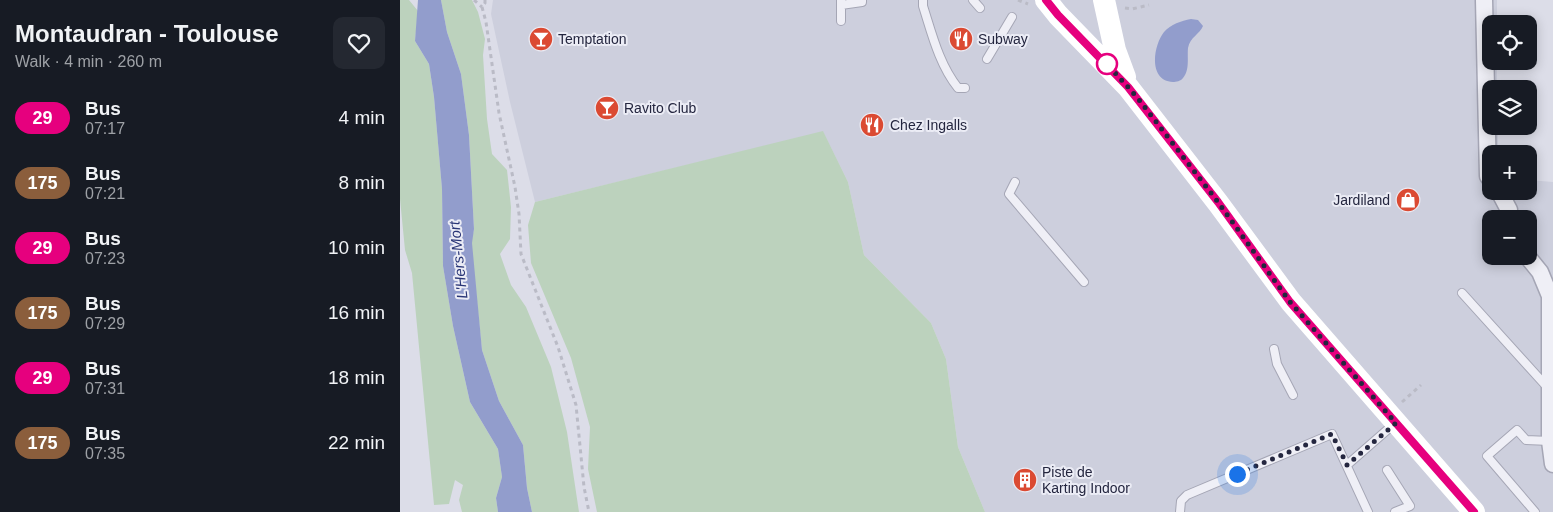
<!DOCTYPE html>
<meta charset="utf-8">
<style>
:root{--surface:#171b24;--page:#242831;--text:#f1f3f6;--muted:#9ea1a6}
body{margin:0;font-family:Helvetica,sans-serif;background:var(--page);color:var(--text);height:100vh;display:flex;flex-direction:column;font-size:19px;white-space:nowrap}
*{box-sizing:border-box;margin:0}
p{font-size:16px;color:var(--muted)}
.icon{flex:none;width:28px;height:28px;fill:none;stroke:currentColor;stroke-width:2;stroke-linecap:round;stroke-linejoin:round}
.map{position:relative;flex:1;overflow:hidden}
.details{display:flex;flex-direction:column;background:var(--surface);width:400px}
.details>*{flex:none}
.badge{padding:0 10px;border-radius:16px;font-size:18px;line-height:32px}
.controls{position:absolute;left:1082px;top:15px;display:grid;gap:10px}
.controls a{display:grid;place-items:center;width:55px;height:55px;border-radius:10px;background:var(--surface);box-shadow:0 2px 12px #0003;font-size:25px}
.you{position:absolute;width:25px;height:25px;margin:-12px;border:4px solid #fff;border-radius:50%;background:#1a73e8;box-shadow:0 0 0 8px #1a73e833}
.map>.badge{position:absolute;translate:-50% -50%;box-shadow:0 0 0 2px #fff}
.round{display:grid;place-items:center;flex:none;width:52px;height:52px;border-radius:10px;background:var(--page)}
.summary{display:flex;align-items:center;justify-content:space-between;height:85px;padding:0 15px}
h1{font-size:24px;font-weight:600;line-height:38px}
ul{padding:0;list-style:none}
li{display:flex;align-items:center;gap:15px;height:65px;padding:0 15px}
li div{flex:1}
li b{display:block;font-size:19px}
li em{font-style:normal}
li .badge{min-width:55px;font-weight:700;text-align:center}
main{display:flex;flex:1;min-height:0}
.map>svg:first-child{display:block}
</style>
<main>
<section class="details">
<div class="summary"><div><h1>Montaudran - Toulouse</h1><p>Walk · 4 min · 260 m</p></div><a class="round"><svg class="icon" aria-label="heart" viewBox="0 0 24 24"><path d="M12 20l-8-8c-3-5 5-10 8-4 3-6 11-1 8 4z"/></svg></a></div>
<ul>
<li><span class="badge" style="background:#e6007e;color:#fff">29</span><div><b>Bus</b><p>07:17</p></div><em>4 min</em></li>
<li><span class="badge" style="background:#8b5e3c;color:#fff">175</span><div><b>Bus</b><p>07:21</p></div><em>8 min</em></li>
<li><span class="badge" style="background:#e6007e;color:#fff">29</span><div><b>Bus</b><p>07:23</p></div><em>10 min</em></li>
<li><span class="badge" style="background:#8b5e3c;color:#fff">175</span><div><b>Bus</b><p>07:29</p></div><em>16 min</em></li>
<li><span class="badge" style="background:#e6007e;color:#fff">29</span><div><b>Bus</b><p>07:31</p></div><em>18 min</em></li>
<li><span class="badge" style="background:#8b5e3c;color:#fff">175</span><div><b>Bus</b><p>07:35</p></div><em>22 min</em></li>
</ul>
</section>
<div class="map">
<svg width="1153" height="512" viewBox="0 0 1153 512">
<rect width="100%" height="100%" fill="#dcdde8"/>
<path fill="#cdcfdd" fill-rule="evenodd" d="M93 0H1097V24H1091V61H1097V89H1091V126H1098V154H1091V191H1129V180L1153 182V512H585L558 447 546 359 531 323 464 255 448 182 423 132 135 202 110 102 91 14ZM1091 219H1129V256H1091Z"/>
<path fill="#bcd2bd" d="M0 0H9L18 11 15 41 29 64 34 97 42 189 43 266 53 326 70 402 98 449 102 477 96 498 98 512H62L59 500 63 485 55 480 49 504 34 505 12 273 5 250 0 199Z
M41 0H72L78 12 85 39 83 55 87 119 92 154 107 170 111 207 110 239 100 254 111 285 126 307 151 367 167 432 179 512H132L127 488 123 445 99 401 82 350 71 243 74 229 69 135 61 74 47 32Z
M423 131 448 182 464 255 531 323 546 359 558 447 585 512H197L188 469 190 427 171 358 131 263 128 225 135 202Z"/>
<path fill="#929dcc" d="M18 0H41L47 32 61 74 69 135 74 229 72 243 82 350 99 401 123 445 127 488 132 512H98L96 498 102 477 98 449 70 402 53 326 43 266 42 189 34 97 29 64 15 41Z
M791 19 798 20 803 26C800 34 790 37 788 48 787 57 790 70 783 78 781 81 776 82 773 82 748 81 753 46 764 32 771 24 781 21 791 19Z"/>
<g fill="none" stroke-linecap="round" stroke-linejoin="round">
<g stroke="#a5a6b5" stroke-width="10">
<path id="service" d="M523 0V6C532 34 539 64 558 88H565
M573 0 580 8
M441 1V21
M441 5 462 2V0
M587 59 612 17
M615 182 609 194 684 282
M1062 293 1148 388
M874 349 877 364 893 395
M947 465 994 424
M987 470 1010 506 995 512
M780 512 781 501 787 495 932 434 968 512
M1135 512 1087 456 1117 430 1126 440 1150 441"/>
</g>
<g stroke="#a5a6b5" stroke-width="19">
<path id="minor" d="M1084 0 1088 176 1091 180
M1099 191 1109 210 1108 219
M1127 256 1140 272 1150 296V441L1153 464"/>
</g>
<path stroke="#babbc6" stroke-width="3" stroke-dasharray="4 4" stroke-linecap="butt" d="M74 0 82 7
M85 0V3L82 7 86 22 99 113 115 187 119 214 121 254 158 347 176 405 184 487 189 512
M618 0 628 4
M725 8 732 9 749 5
M1002 402 1021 385"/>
<use href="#service" stroke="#efeff6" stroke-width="8"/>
<use href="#minor" stroke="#efeff6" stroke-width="16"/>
<path stroke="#fff" stroke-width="22" d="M646 0 658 15 728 87 818 203 891 302 1074 512
M704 0 715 50 725 77"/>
</g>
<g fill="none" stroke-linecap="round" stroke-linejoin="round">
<g stroke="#fff" stroke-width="11">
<path id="line" d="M646 0 658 15 728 87 818 202 890 302 1074 512"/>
</g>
<use href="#line" stroke="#e6007e" stroke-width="8"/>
<path stroke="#24263f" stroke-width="5" stroke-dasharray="0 9" d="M707 64 702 59 728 87 740 101 818 202 890 302 996 423 947 465 932 434 837 474"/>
</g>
<defs>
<g id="bar-disc" transform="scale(1.25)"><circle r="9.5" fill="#db4a32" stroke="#ebecf5"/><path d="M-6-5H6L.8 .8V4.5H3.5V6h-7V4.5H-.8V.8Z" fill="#fff"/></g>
<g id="restaurant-disc" transform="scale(1.25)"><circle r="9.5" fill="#db4a32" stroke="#ebecf5"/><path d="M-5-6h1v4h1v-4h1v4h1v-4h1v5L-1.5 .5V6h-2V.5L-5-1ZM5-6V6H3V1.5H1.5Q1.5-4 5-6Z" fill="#fff"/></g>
<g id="shop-disc" transform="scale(1.25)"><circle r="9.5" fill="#db4a32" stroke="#ebecf5"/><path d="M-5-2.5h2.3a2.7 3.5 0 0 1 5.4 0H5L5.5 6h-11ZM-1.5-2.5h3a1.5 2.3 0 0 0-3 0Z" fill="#fff"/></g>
<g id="building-disc" transform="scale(1.25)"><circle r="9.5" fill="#db4a32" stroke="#ebecf5"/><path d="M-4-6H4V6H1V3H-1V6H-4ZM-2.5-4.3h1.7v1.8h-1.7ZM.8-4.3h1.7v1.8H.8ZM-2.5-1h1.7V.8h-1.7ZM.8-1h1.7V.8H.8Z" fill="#fff"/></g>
</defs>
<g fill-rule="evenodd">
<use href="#bar-disc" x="141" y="39"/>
<use href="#restaurant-disc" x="561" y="39"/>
<use href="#bar-disc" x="207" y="108"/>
<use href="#restaurant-disc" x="472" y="125"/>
<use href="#shop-disc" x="1008" y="200"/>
<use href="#building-disc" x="625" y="480"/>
</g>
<circle fill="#fff" stroke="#e6007e" stroke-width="2.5" cx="707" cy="64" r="10"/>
<g text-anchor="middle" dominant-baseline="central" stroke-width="4" stroke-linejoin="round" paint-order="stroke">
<g font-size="14" fill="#24263f" stroke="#ebecf5" text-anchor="start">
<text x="158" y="39">Temptation</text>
<text x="578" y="39">Subway</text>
<text x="224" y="108">Ravito Club</text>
<text x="490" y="125">Chez Ingalls</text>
<text x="990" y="200" text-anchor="end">Jardiland</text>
<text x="642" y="472">Piste de<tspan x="642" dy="16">Karting Indoor</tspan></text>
</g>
<g font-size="15" font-style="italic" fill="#2a3677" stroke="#ebecf5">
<text transform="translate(58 260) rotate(-96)">L'Hers-Mort</text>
</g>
</g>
</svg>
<div class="controls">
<a><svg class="icon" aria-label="locate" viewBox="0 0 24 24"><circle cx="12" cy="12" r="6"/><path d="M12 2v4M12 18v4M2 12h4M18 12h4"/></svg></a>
<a><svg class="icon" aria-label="layers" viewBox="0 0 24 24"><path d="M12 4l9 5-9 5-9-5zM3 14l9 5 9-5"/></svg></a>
<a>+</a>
<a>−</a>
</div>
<div class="you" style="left:837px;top:474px"></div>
</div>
</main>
